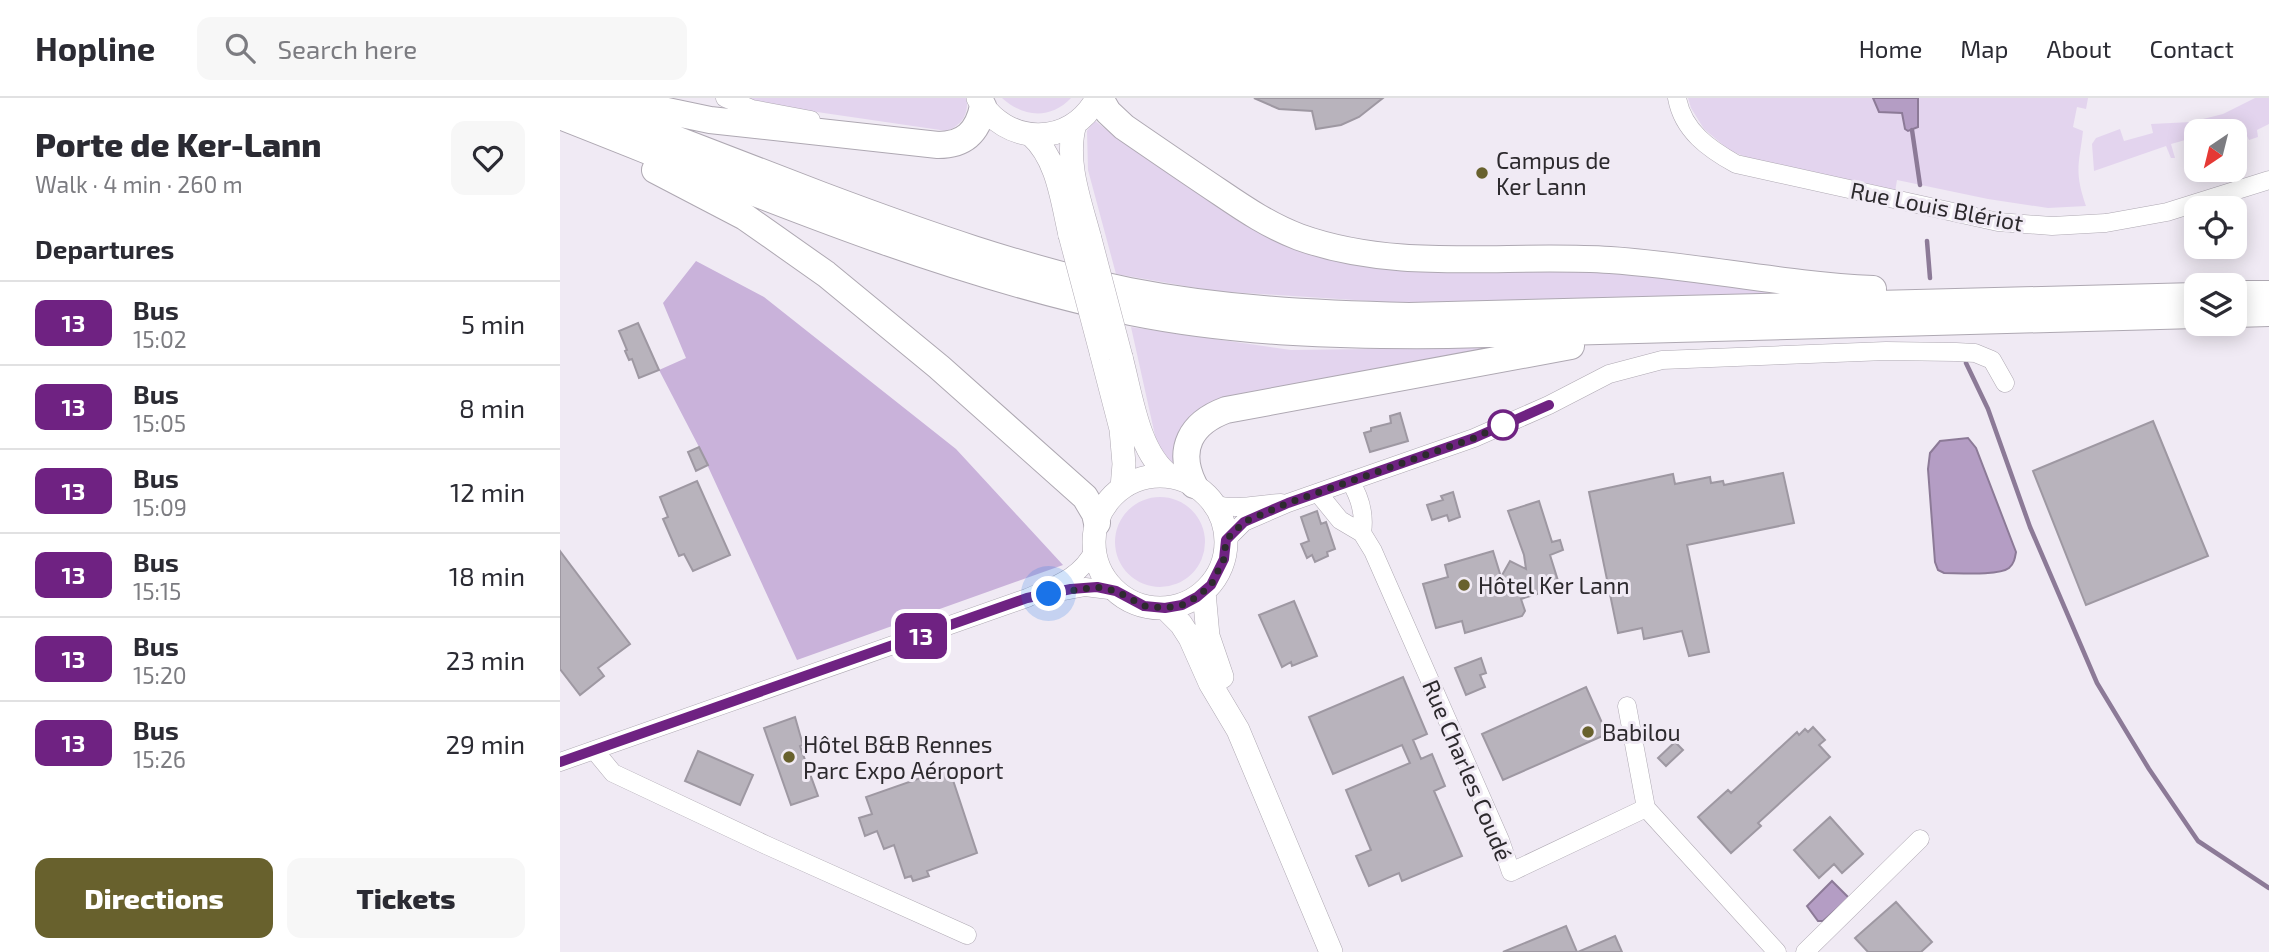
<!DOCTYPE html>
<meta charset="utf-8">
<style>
:root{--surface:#fff;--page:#f7f7f7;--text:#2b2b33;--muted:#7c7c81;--line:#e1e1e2;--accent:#68612d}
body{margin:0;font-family:"Exo 2",sans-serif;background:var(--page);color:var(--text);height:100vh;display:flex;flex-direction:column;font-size:26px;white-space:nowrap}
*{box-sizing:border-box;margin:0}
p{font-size:23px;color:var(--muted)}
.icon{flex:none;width:38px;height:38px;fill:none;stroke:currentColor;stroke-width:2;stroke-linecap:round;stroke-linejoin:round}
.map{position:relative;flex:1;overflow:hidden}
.panel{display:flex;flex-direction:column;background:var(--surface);width:560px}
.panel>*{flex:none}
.badge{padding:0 14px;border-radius:10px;font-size:24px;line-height:46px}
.needle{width:46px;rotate:215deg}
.tools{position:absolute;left:1624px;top:21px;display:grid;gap:14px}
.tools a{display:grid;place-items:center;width:63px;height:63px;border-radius:14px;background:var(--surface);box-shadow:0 4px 18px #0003;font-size:35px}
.you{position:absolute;width:35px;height:35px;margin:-18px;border:5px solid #fff;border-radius:50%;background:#1a73e8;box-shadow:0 0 0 10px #1a73e833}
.map>.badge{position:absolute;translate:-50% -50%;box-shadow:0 0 0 4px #fff}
h2{padding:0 35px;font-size:26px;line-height:63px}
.round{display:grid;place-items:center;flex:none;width:74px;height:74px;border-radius:14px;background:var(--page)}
.head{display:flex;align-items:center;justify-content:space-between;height:119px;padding:0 35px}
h1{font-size:33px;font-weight:800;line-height:52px}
.button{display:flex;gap:14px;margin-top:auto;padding:14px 35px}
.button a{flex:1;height:80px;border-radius:14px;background:var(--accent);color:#fff;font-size:28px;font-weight:800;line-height:80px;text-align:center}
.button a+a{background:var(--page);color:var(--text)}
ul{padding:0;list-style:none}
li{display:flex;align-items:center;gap:21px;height:84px;padding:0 35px;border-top:2px solid var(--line)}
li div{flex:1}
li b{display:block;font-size:26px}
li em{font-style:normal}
li .badge{min-width:77px;font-weight:700;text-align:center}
header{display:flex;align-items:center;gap:42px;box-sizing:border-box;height:98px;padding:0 35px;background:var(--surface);border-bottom:2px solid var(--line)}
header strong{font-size:33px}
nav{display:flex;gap:38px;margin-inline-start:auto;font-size:24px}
.search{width:490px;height:63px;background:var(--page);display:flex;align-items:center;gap:18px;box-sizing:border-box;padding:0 24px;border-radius:14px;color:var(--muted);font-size:26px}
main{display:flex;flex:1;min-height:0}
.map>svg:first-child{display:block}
</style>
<header>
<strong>Hopline</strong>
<div class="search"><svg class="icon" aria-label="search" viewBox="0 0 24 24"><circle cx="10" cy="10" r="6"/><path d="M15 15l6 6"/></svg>Search here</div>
<nav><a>Home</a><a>Map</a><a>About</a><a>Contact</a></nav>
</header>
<main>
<section class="panel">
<div class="head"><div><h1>Porte de Ker-Lann</h1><p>Walk · 4 min · 260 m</p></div><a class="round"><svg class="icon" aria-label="heart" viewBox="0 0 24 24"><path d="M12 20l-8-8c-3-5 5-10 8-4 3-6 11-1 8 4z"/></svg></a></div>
<h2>Departures</h2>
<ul>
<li><span class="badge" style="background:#6f2282;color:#fff">13</span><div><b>Bus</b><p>15:02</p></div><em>5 min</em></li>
<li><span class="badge" style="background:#6f2282;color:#fff">13</span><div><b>Bus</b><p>15:05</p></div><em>8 min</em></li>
<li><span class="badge" style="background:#6f2282;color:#fff">13</span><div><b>Bus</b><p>15:09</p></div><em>12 min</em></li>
<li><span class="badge" style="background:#6f2282;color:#fff">13</span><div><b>Bus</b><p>15:15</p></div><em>18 min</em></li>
<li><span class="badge" style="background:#6f2282;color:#fff">13</span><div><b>Bus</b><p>15:20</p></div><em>23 min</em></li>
<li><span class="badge" style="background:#6f2282;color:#fff">13</span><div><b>Bus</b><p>15:26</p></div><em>29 min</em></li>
</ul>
<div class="button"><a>Directions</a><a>Tickets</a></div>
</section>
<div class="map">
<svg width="1709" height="854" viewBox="0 0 1709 854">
<rect width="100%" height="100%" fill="#f0eaf4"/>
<path fill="#e3d4ee" d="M186 0H407C408 17 403 26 387 33L216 8Z
M442 0H511C490 22 463 19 442 0Z
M1128 0H1313L1317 11 1342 15 1345 30 1352 32 1358 29V0H1528L1526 11 1517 9 1513 29 1523 33C1519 67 1514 73 1526 108L1488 110 1428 101 1337 82 1335 94 1193 62 1169 52 1144 31 1131 10Z
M1695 0H1709V26L1697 32 1698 39 1689 42 1681 26 1657 33H1636V39L1611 46 1615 60H1611L1606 48 1534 73 1532 46 1536 40 1560 31 1564 43 1593 35 1591 26 1631 24 1663 16Z
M534 22 556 39 685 127 736 151 1033 170 1235 197 840 205 654 193 556 176 528 72 527 33Z
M571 229 731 252 973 249 651 310 621 377 598 351Z
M555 444a45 45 0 1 1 90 0a45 45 0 1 1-90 0Z"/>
<path fill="#c9b2da" d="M136 163 204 199 396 351 503 467 237 562 139 349 99 272 126 260 103 205Z"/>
<path fill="#b49dc4" stroke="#8c7a97" stroke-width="2" d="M1313 0H1358V29L1348 33 1345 31 1342 15 1319 14Z
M1408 340 1416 350 1456 454C1455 460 1454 466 1449 470 1439 478 1398 475 1384 475L1378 472 1375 464 1368 371 1370 355 1380 343Z
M1272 783 1289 800 1263 823H1258L1247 808Z"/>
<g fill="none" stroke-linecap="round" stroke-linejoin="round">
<path stroke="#8c7a97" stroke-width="4.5" d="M1352 32 1360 87
M1367 143 1370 180
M1406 265 1428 311 1470 429 1537 585 1589 671 1638 743 1709 790"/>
</g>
<path fill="#b8b3bc" stroke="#9e98a2" stroke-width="2" d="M694 0H823L799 19 781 27 756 31 752 13 719 11Z
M78 225 99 272 79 280 72 261 69 262 65 253 67 252 59 233Z
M840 315 848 343 810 354 804 335 811 333V330L831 325 830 318Z
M1593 323 1648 458 1526 507 1473 373Z
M139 349 148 367 136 373 128 354Z
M1223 375 1234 425 1127 447 1149 554 1129 558 1122 533 1084 541 1082 530 1058 535 1029 394 1113 376 1115 386 1150 379 1151 385 1163 383 1164 387Z
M137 383 170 457 133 473 124 456 119 458 103 421 108 419 100 399Z
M893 394 900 419 889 423 887 417 872 422 867 407 883 402 881 398Z
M979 403 992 444 1000 442 1003 452 990 457 1000 489 961 501 965 513 962 518 905 535 902 523 876 530 863 486 888 479 885 467 933 453 941 479 950 463 966 471 964 457 948 413Z
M757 413 761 426 766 424 775 451 767 454 768 458 755 464 752 457 747 460 741 446 749 443 741 419Z
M0 453 70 546 38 570 44 578 20 597 0 571Z
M734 503 757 558 732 568 731 564 722 569 699 517Z
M921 560 926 575 920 577 925 589 906 597 895 570Z
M843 579 867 636 853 642 861 661 872 656 885 688 874 693 902 758 842 783 839 775 809 788 796 758 811 752 786 692 850 665 842 647 773 676 749 619Z
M1026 589 1047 636 943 682 922 636Z
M235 619 243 647 240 648 258 698 231 707 204 630Z
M1253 629 1265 642 1259 647 1270 659 1198 725 1201 728 1171 755 1138 719 1168 692 1171 695 1237 634 1239 637 1245 631 1248 634Z
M1115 644 1123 652 1106 668 1098 660Z
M138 653 193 677 180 707 125 683Z
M389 670 417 755 367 773 369 778 353 783 351 778 345 780 334 747 324 751 317 733 305 738 299 720 312 716 306 699Z
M1270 719 1303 756 1282 775 1274 766 1259 780 1234 752Z
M1336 804 1372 844 1361 854H1308L1295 840Z
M1006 828 1017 854H943Z
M1055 838 1062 854H1018Z"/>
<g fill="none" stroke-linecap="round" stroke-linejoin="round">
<g stroke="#aea8b2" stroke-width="19">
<path id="minor" d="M165 0 192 11 251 22
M1117 0C1123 33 1149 51 1176 66L1438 124 1492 128 1546 125 1607 114 1709 82
M790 383C800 399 805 416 802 435
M758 395 780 422 802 435 813 453 940 742 951 774 1086 710
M654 406C675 413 699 406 721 405
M666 442 684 424 728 405 914 340 989 307 1049 276 1102 262 1326 253 1396 254 1415 255 1432 262 1445 285
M494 495 525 489 557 493
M1067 608 1086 710 1217 854
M34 652 53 675 206 747 407 837
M0 664 467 500C493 488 521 480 534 452
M1245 854 1360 741"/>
</g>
<g stroke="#aea8b2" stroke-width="24">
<path id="major" d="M418 0C445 48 511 50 537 0
M515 26C504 63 521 106 530 141
M471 37C498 61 502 103 510 137
M541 254 561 331 564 366 562 390
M561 259C571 296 578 355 610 378
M534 444a66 66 0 1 1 132 0a66 66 0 1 1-132 0Z
M644 494 648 538 662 579
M605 510 621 526 630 540 650 585 678 632 771 854"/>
</g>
<g stroke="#aea8b2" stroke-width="28">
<path id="highway" d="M9 0C93 33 177 65 261 97 362 135 464 171 569 193 661 211 755 216 849 218L1636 198
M540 0 548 14 564 29C596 51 628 73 661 95 686 112 710 128 739 139 839 175 946 155 1050 162 1138 168 1225 187 1313 191
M55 2 150 22 378 47C404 47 418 34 423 8
M0 18C186 91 375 173 571 214 675 235 783 238 888 237L1636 217
M95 72 185 119 266 176 379 269 525 399 535 416 537 425
M1675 196H1709
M1675 216 1709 215
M634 387C616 351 631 325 666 312L1011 248"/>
</g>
<use href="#minor" stroke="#fff" stroke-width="18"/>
<use href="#major" stroke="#fff" stroke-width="23"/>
<use href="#highway" stroke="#fff" stroke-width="26"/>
<g stroke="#aea8b2" stroke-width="24" stroke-linecap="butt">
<path id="major-bridge" d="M510 137 541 254
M530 141 561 259"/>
</g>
<use href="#major-bridge" stroke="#fff" stroke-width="23"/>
</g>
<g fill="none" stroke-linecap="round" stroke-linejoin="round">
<g stroke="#fff" stroke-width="16">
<path id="line" d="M0 664 467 500 511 491 537 489 556 493 584 508 605 510 622 507 637 499 651 487 664 461 666 442 684 424 728 405 914 340 989 307"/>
</g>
<use href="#line" stroke="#6f2282" stroke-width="10"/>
<path stroke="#2d2a2e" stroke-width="7" stroke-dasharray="0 12.6" d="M489 496 537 489 556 493 584 508 605 510 622 507 637 499 651 487 664 461 666 442 684 424 728 405 914 340 943 327"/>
</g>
<g fill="#68612d" stroke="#f0eaf4" stroke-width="2.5">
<circle cx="922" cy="75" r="7"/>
<circle cx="904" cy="487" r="7"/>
<circle cx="1028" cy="634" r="7"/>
<circle cx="229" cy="659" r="7"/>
</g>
<circle fill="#fff" stroke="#6f2282" stroke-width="3.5" cx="943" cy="327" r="14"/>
<g text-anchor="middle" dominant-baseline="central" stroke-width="6" stroke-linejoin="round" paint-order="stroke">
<g font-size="23" fill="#2d2a2e" stroke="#f0eaf4" text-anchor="start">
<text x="936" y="62">Campus de<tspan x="936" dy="26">Ker Lann</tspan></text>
<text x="918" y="487">Hôtel Ker Lann</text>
<text x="1042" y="634">Babilou</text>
<text x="243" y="646">Hôtel B&amp;B Rennes<tspan x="243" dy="26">Parc Expo Aéroport</tspan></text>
</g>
<g font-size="23" fill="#2d2a2e" stroke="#f0eaf4">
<text transform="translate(1377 108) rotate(11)">Rue Louis Blériot</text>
<text transform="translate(908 672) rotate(67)">Rue Charles Coudé</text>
</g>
</g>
</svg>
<div class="tools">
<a><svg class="needle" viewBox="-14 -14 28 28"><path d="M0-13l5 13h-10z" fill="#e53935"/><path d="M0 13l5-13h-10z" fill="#7c7c81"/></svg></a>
<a><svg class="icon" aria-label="locate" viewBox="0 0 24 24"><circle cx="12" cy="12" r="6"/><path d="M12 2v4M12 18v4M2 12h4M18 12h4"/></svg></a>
<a><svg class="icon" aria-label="layers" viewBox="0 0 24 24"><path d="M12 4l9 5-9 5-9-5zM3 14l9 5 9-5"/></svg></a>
</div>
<div class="you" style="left:489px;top:496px"></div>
<b class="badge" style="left:361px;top:538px;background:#6f2282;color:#fff">13</b>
</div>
</main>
